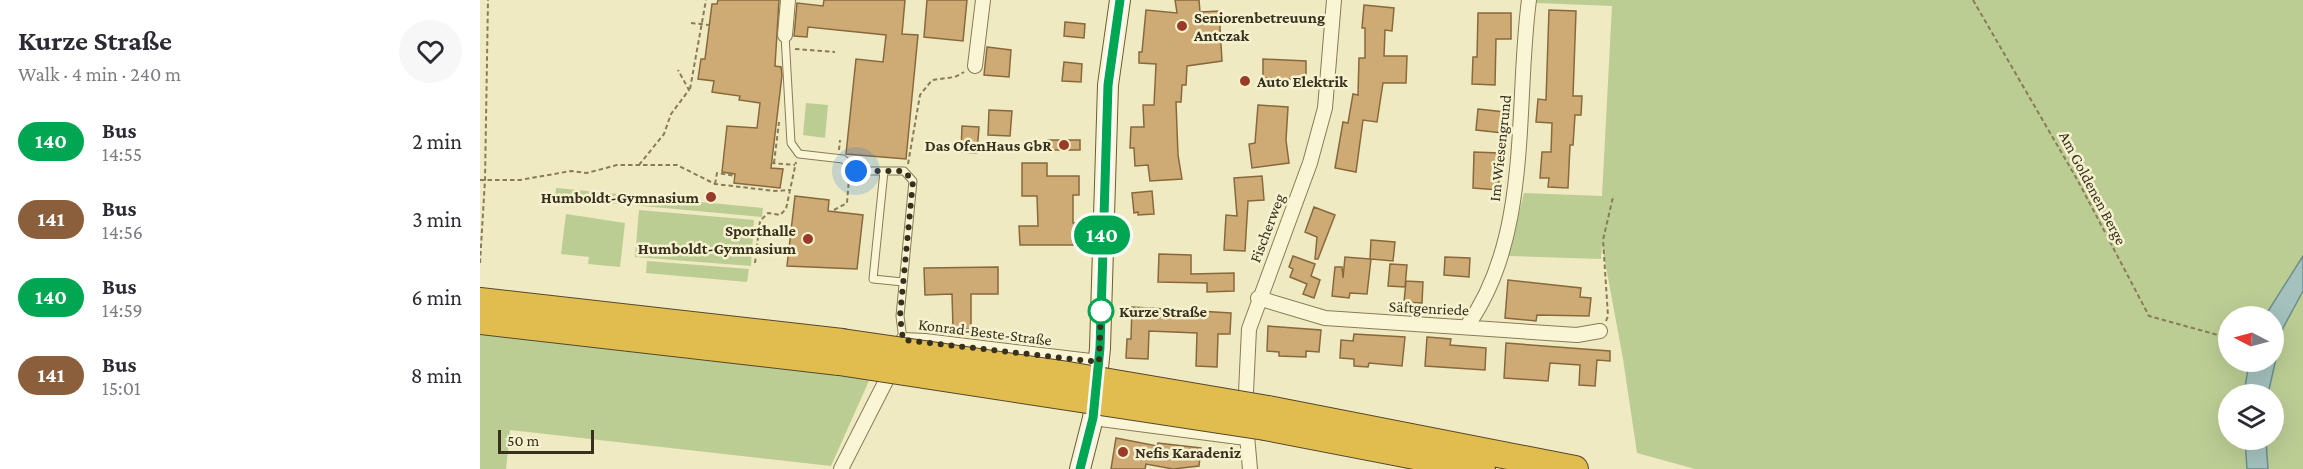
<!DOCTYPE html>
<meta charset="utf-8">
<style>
:root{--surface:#fff;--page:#f7f7f7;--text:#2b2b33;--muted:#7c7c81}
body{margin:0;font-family:"Crimson Pro",serif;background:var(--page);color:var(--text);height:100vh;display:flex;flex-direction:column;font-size:22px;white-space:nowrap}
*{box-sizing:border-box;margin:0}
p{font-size:20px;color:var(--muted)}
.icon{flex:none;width:33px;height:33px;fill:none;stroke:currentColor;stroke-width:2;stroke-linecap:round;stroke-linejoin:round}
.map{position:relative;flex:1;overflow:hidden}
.details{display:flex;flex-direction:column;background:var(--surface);width:480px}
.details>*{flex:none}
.badge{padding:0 12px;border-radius:20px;font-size:21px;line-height:39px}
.needle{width:39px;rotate:276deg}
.tools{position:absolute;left:1738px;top:306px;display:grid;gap:12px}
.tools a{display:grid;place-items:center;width:66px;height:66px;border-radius:50%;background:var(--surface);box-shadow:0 6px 24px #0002;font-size:30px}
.scale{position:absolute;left:18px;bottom:15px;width:96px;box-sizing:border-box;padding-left:6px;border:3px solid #382f1d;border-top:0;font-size:16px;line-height:21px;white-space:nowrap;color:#382f1d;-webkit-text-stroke:4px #f6f2d0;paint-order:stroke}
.you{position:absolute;width:30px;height:30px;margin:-15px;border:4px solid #fff;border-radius:50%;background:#1a73e8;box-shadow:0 0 0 9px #1a73e833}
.map>.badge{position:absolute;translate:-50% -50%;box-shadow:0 0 0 3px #fff}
.round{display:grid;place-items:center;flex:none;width:63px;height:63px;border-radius:32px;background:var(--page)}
.head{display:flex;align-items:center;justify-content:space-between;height:102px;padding:0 18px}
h1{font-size:28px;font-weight:700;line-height:45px}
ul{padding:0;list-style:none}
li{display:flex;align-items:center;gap:18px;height:78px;padding:0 18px}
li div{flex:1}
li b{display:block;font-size:22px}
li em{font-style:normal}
li .badge{min-width:66px;font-weight:700;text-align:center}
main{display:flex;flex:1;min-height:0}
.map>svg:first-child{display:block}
</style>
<main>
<section class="details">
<div class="head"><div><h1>Kurze Straße</h1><p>Walk · 4 min · 240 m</p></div><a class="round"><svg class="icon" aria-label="heart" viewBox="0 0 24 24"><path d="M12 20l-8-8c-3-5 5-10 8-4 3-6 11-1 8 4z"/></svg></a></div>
<ul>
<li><span class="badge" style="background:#00a651;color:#fff">140</span><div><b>Bus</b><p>14:55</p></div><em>2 min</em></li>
<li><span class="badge" style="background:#8b5e3c;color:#fff">141</span><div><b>Bus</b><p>14:56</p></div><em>3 min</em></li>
<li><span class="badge" style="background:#00a651;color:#fff">140</span><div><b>Bus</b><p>14:59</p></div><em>6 min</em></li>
<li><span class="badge" style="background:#8b5e3c;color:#fff">141</span><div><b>Bus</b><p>15:01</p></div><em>8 min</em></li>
</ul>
</section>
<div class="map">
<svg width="1823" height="469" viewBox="0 0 1823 469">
<rect width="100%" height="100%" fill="#efeac1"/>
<path fill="#bccd94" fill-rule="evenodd" d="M1057 0H1823V469H1215L1157 453 1143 359 1122 245 1121 259 1028 256 1044 193 1122 196 1132 6 1057 3ZM1749 316H1794V362H1749ZM1749 394H1794V440H1749Z
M326 103 348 105 345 138 323 135Z
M76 188 283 208 282 217 75 198Z
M159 210 274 220 271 266 155 257Z
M86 214 145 223 140 267 108 264 109 257 81 254Z
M167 261 269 269 267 282 166 273Z
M0 331 392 374 351 466 30 430 26 469H0Z"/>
<path fill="#a4c1be" stroke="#6a8f8d" stroke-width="1.5" d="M1823 256V291L1803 328 1788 394H1764L1769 362H1794V316H1785Z
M1765 440H1786L1788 469H1767Z"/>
<path fill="#ceab75" stroke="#88693d" stroke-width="1.5" d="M238 0H299L295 66 301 67 302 75 291 168 303 169 300 188 254 183 255 174 242 172 247 126 277 128 280 103 259 100 260 96 232 92 234 81 218 79 221 59H225L232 4H237Z
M344 0H425L422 34 438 35 426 159 366 154 376 59 403 62 406 35 328 27 327 37 314 36 317 3 343 6Z
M447 0H487L483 41 444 37Z
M695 0H719L720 12 739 11 742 61 707 66 706 85H702L701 102H696L698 155 702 179 670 181 668 165 655 166 654 148H650L651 127H664L663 105H674L676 64 659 63V52H662L666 10 697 13Z
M884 5 914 8 912 31 905 30 904 56H927L926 83H903L897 122 883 120 876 172 855 168 863 122 868 123 873 94 878 95 879 58H885V28H882Z
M1069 10 1096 11 1093 96H1102L1101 115H1095L1093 145H1090L1088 188 1068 187 1069 178H1060L1062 152H1071L1072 123 1056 122 1058 99 1066 100Z
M998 13H1031V39H1016L1015 85 992 84 993 57H997Z
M585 22 605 24 604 38 584 36Z
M507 47 531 50 529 77 504 75Z
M783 59 826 61V80L783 78Z
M584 62 602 64 601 82 582 81Z
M778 105 808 107 806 140 809 163 772 168 769 144 775 143Z
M998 109 1025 112 1023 133 996 130Z
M509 110 532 111 530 136 508 135Z
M482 126 499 127 497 153 481 152Z
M568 140H600V150H568Z
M994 152 1019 153V190L993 188Z
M542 163H567V176H599V195H593V223H601V245H540L539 226H558L557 196H542Z
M782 176 784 200 768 201 765 251 744 250 746 215 757 216 754 178Z
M672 191 674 214 658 215V212L654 213 652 193Z
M315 196 349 200 348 211 383 215 377 269 307 266Z
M834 207 855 215 838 259H835L837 237 825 232Z
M891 240 915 242 913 261 891 259 887 294 870 293 869 298 852 296 855 267H862L863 278 865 257 890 259Z
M679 254 711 255V274L754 273V291L727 292V283L678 282Z
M813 256 835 264 831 276 840 280 834 298 823 294 827 284 810 277 813 269 809 267Z
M965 257 990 258 989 277 964 275Z
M910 264 927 265 925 287 908 286Z
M518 267V294H491V329H473L472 294 445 295 444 268Z
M1028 280 1101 288 1100 297 1111 298 1109 316 1057 315 1056 321 1025 318Z
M926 281 943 282 942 303 924 302Z
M652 307 751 313 750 334H738L737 367 716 366 717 333 669 331 668 359 646 358 647 339H651Z
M788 326 841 330 839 352 826 351V357L799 356V352L787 351Z
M874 334 925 337 922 366 889 363 888 367 874 366V359L860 358 861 340 873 341Z
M947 337 971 339 970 345 1006 348 1005 370 945 366Z
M1026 343 1130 351V361L1117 360 1115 386 1099 385 1100 365 1070 363 1068 381 1024 378Z
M636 438 677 446 678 443 721 448 719 466 693 469 666 464 665 469H631Z"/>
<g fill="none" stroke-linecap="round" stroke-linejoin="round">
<g stroke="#897b58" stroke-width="9">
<path id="lane" d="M305 35 311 143 319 154 363 159 376 171H424L433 181 420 316 423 340
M404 171 393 279 423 282"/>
</g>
<g stroke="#897b58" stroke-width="16">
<path id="street" d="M305 35 308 0
M495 66 503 0
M778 298 845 318 1097 335 1120 331
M987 326C1052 236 1035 104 1049 0
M422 344 423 340 445 341 619 362
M613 418 766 438
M361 469 413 367
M770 469 765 413 769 329 830 163 845 108 854 0"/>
</g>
<g stroke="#6a5c3b" stroke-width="22">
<path id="secondary" d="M600 469 613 418 620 348 628 85 640 0"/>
</g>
<g stroke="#56482c" stroke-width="28">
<path id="highway" d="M0 301 362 342
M0 321 359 362
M788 409 1095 469
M785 427 1002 469"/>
</g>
<path stroke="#897b58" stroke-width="2" stroke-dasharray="4.5 3" stroke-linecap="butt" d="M1493 0 1598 181 1669 316 1749 338
M211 23 229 25
M315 49 355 52
M210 89 226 0
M359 150 360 140
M291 163 315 165
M294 163 299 122
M428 164 440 95 452 80 475 77 484 72
M159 165 184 134 191 114 209 90 198 70
M0 180H40L91 171 107 173 137 165H197L235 184 295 191 311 190
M235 184 237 173 255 176
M354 210 367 203 369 178
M0 263 5 180 8 0
M275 263 280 221 288 213 300 215 306 209 316 162
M1126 321 1128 316 1123 240 1133 197"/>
<use href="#lane" stroke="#faf5d4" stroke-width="7"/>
<use href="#street" stroke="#faf5d4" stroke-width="14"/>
<use href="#secondary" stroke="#faf5d4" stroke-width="20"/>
<use href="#highway" stroke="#e1bc4f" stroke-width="26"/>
<g stroke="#56482c" stroke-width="28" stroke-linecap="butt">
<path id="highway-bridge" d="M362 342 582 374 788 409
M359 362 785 427"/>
</g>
<use href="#highway-bridge" stroke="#e1bc4f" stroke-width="26"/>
</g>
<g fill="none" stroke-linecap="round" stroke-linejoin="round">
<g stroke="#fff" stroke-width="14">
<path id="line" d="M600 469 613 418 620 348 628 85 640 0"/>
</g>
<use href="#line" stroke="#00a651" stroke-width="9"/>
<path stroke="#382f1d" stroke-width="6" stroke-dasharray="0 10.8" d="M376 171H424L433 181 420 316 423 340 619 362 621 311"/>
</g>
<g fill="#993b26" stroke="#f6f2d0" stroke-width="2">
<circle cx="702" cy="26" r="6"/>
<circle cx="765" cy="81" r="6"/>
<circle cx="584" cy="145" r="6"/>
<circle cx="231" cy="197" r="6"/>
<circle cx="328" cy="239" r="6"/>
<circle cx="643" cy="452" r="6"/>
</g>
<circle fill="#fff" stroke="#00a651" stroke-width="3" cx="621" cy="311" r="12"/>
<g text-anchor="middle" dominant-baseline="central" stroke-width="5" stroke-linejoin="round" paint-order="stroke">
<g font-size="16" font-weight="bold" fill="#382f1d" stroke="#f6f2d0" text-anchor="start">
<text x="714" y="17">Seniorenbetreuung<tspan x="714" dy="18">Antczak</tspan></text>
<text x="777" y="81">Auto Elektrik</text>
<text x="572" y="145" text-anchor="end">Das OfenHaus GbR</text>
<text x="219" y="197" text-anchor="end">Humboldt-Gymnasium</text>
<text x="316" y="230" text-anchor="end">Sporthalle<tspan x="316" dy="18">Humboldt-Gymnasium</tspan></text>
<text x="655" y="452">Nefis Karadeniz</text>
</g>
<g font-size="16" fill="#382f1d" stroke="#f6f2d0">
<text transform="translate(1020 148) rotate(-84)">Im Wiesengrund</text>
<text transform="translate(1613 188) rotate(62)">Am Goldenen Berge</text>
<text transform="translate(787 228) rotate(-69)">Fischerweg</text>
<text transform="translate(949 308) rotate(3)">Säftgenriede</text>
<text transform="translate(505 332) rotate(7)">Konrad-Beste-Straße</text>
</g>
<g font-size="16" font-weight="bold" fill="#382f1d" stroke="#f6f2d0" text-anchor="start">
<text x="639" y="311">Kurze Straße</text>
</g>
</g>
</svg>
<div class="tools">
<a><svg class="needle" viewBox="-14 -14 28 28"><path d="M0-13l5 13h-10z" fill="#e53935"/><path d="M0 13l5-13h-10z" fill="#7c7c81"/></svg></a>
<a><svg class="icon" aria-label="layers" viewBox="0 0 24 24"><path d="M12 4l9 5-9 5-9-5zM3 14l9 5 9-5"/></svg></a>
</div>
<div class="scale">50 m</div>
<div class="you" style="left:376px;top:171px"></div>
<b class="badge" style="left:622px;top:235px;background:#00a651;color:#fff">140</b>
</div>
</main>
